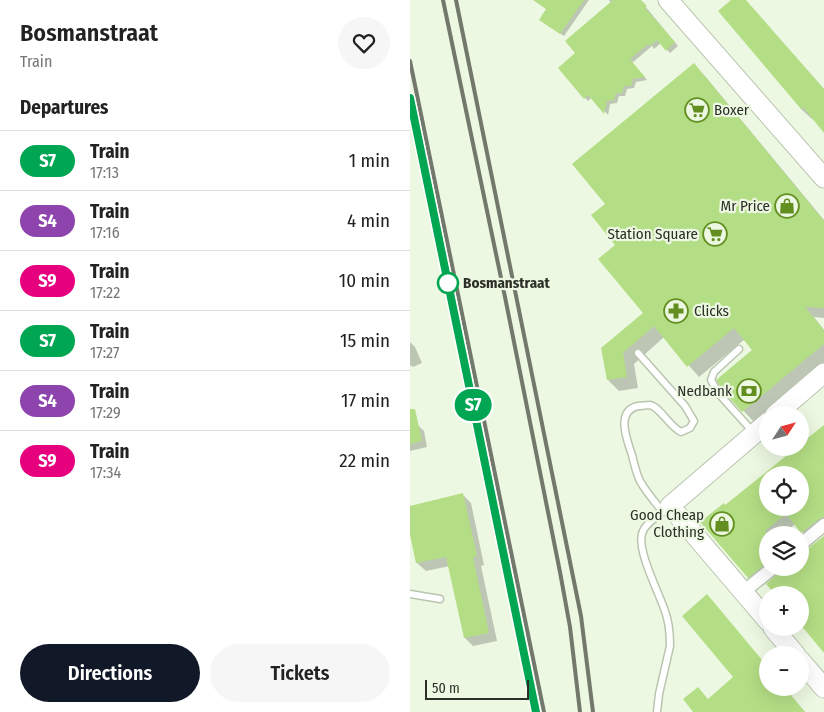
<!DOCTYPE html>
<meta charset="utf-8">
<style>
:root{--surface:#fff;--page:#f6f6f6;--text:#222;--muted:#767676;--line:#e0e0e0;--accent:#111827}
body{margin:0;font-family:"Fira Sans Condensed",sans-serif;background:var(--page);color:var(--text);height:100vh;display:flex;flex-direction:column;font-size:19px;white-space:nowrap}
*{box-sizing:border-box;margin:0}
p{font-size:16px;color:var(--muted)}
.icon{flex:none;width:28px;height:28px;fill:none;stroke:currentColor;stroke-width:2;stroke-linecap:round;stroke-linejoin:round}
.map{position:relative;flex:1;overflow:hidden}
.side{display:flex;flex-direction:column;background:var(--surface);width:410px}
.side>*{flex:none}
.badge{padding:0 10px;border-radius:16px;font-size:18px;line-height:32px}
.needle{width:32px;rotate:54deg}
.controls{position:absolute;left:349px;top:406px;display:grid;gap:10px}
.controls a{display:grid;place-items:center;width:50px;height:50px;border-radius:50%;background:var(--surface);box-shadow:0 5px 20px #0002;font-size:25px}
.scale{position:absolute;left:15px;bottom:12px;width:104px;box-sizing:border-box;padding-left:5px;border:2px solid #2b2f27;border-top:0;font-size:14px;line-height:18px;white-space:nowrap;color:#2b2f27;-webkit-text-stroke:4px #edf8e2;paint-order:stroke}
.map>.badge{position:absolute;translate:-50% -50%;box-shadow:0 0 0 2px #fff}
h2{padding:0 20px;font-size:19px;line-height:45px}
.round{display:grid;place-items:center;flex:none;width:52px;height:52px;border-radius:26px;background:var(--page)}
.head{display:flex;align-items:center;justify-content:space-between;height:85px;padding:0 20px}
h1{font-size:24px;font-weight:600;line-height:38px}
.action{display:flex;gap:10px;margin-top:auto;padding:10px 20px}
.action a{flex:1;height:58px;border-radius:30px;background:var(--accent);color:#fff;font-size:20px;font-weight:600;line-height:58px;text-align:center}
.action a+a{background:var(--page);color:var(--text)}
ul{padding:0;list-style:none}
li{display:flex;align-items:center;gap:15px;height:60px;padding:0 20px;border-top:1px solid var(--line)}
li div{flex:1}
li b{display:block;font-size:19px}
li em{font-style:normal}
li .badge{min-width:55px;font-weight:700;text-align:center}
main{display:flex;flex:1;min-height:0}
.map>svg:first-child{display:block}
</style>
<main>
<section class="side">
<div class="head"><div><h1>Bosmanstraat</h1><p>Train</p></div><a class="round"><svg class="icon" aria-label="heart" viewBox="0 0 24 24"><path d="M12 20l-8-8c-3-5 5-10 8-4 3-6 11-1 8 4z"/></svg></a></div>
<h2>Departures</h2>
<ul>
<li><span class="badge" style="background:#00a651;color:#fff">S7</span><div><b>Train</b><p>17:13</p></div><em>1 min</em></li>
<li><span class="badge" style="background:#8e44ad;color:#fff">S4</span><div><b>Train</b><p>17:16</p></div><em>4 min</em></li>
<li><span class="badge" style="background:#e6007e;color:#fff">S9</span><div><b>Train</b><p>17:22</p></div><em>10 min</em></li>
<li><span class="badge" style="background:#00a651;color:#fff">S7</span><div><b>Train</b><p>17:27</p></div><em>15 min</em></li>
<li><span class="badge" style="background:#8e44ad;color:#fff">S4</span><div><b>Train</b><p>17:29</p></div><em>17 min</em></li>
<li><span class="badge" style="background:#e6007e;color:#fff">S9</span><div><b>Train</b><p>17:34</p></div><em>22 min</em></li>
</ul>
<div class="action"><a>Directions</a><a>Tickets</a></div>
</section>
<div class="map">
<svg width="414" height="712" viewBox="0 0 414 712">
<rect width="100%" height="100%" fill="#edf8e2"/>
<path fill="#0003" fill-rule="evenodd" d="M125 0H179L154 36 134 23 137 10Z
M199 0H230L268 46 260 53 251 43 244 49 242 46 222 63 237 80 226 82 224 88 217 89 215 96H209L207 103 200 104 198 115 182 97 178 101 175 98 167 53 201 3Z
M323 0H335L414 89V130L403 118 402 119 391 109Z
M284 65 295 76 414 220V318L404 317 414 330V364L344 422 314 390 344 350 335 339 289 377 254 337 224 364 228 388 209 391 198 380 234 313 207 245 196 204Z
M0 342 5 347 12 363 3 367 0 365Z
M8 425 14 431 17 447 0 451V427Z
M414 426V532L402 542 385 524 372 535H358V568H390V556L414 537V651L390 622V595H367L374 570 368 571 348 587 338 577 316 506 388 448H390V446ZM358 475H390V508H358Z
M53 495 61 503 74 565 71 566 87 641 63 646 55 638 40 566 16 571 7 563 0 529V507Z
M325 677 358 688H375L395 712H285Z"/>
<path fill="#b4de85" fill-rule="evenodd" d="M123 0H174L150 34 129 20 136 9Z
M203 0H231L237 6 235 8 265 42 256 51 247 40 240 46 238 44 220 59 235 77 223 79 221 86H214L212 93H206L204 100 197 101 194 114 178 95 174 99 148 68 165 53 155 41Z
M321 0H336L414 89V133L393 107 391 109 308 11Z
M284 63 414 221V308L395 307 414 330V344L332 412 313 391 306 380 342 350 324 328 277 367 244 326 213 353 217 377 197 380 191 348 233 313 188 259 205 245 181 215 195 204 162 164Z
M0 409H5L12 441 0 444Z
M414 425V517L409 519 391 533 376 514 355 531 358 534V562L338 578 290 522 314 503 315 505 386 448H390V444ZM358 475H390V508H358Z
M53 493 67 556 63 557 79 633 54 638 36 557 6 563 0 535V506Z
M414 536V653L390 624V595H366L356 584 374 568H390V555Z
M297 594 358 667V688H375L395 712H283L273 699 288 687 298 699 323 677 272 616Z"/>
<g fill="none" stroke-linecap="round" stroke-linejoin="round">
<g stroke="#bac5b0" stroke-width="9">
<path id="lane" d="M329 349 304 372 301 380 309 394 344 433
M228 353 275 406 284 421 280 428 271 432C259 426 250 407 240 405 236 405 232 406 228 406 205 411 217 440 222 455 224 463 226 473 230 481 236 492 245 502 253 512
M0 594 30 599
M247 712 249 694 260 646C260 634 259 622 255 611 249 593 227 551 232 534 234 524 248 516 256 510"/>
</g>
<g stroke="#bac5b0" stroke-width="15">
<path id="street" d="M390 545 414 525
M333 592 363 568"/>
</g>
<g stroke="#bac5b0" stroke-width="21">
<path id="secondary" d="M258 0 414 178
M365 415 414 373
M358 422 260 506 358 621
M363 628 386 655
M390 660 414 688"/>
</g>
<use href="#lane" stroke="#fff" stroke-width="6"/>
<use href="#street" stroke="#fff" stroke-width="12"/>
<use href="#secondary" stroke="#fff" stroke-width="19"/>
<path stroke="#72796c" stroke-width="4" d="M33 0 95 297 150 572 160 627 170 712
M46 0 171 616 183 712
M0 61 134 712
M35 271 126 712"/>
</g>
<g fill="none" stroke-linecap="round" stroke-linejoin="round">
<g stroke="#fff" stroke-width="11">
<path id="line" d="M0 98 126 712"/>
</g>
<use href="#line" stroke="#00a651" stroke-width="8"/>
</g>
<defs>
<g id="supermarket-ring" transform="scale(1.25)"><circle r="9.5" fill="#edf8e2" stroke="#638f21" stroke-width="1.5"/><path d="M-6-5.5h2.5l.6 2H6L4.5 2H-2.5L-4.4-4H-6ZM-1.5 3.2a1.3 1.3 0 1 0 .1 0ZM3 3.2a1.3 1.3 0 1 0 .1 0Z" fill="#638f21"/></g>
<g id="shop-ring" transform="scale(1.25)"><circle r="9.5" fill="#edf8e2" stroke="#638f21" stroke-width="1.5"/><path d="M-5-2.5h2.3a2.7 3.5 0 0 1 5.4 0H5L5.5 6h-11ZM-1.5-2.5h3a1.5 2.3 0 0 0-3 0Z" fill="#638f21"/></g>
<g id="pharmacy-ring" transform="scale(1.25)"><circle r="9.5" fill="#edf8e2" stroke="#638f21" stroke-width="1.5"/><path d="M-2-6h4v4h4v4h-4v4h-4v-4h-4v-4h4Z" fill="#638f21"/></g>
<g id="bank-ring" transform="scale(1.25)"><circle r="9.5" fill="#edf8e2" stroke="#638f21" stroke-width="1.5"/><path d="M-6-4H6V4H-6ZM0-2.3a2.3 2.3 0 1 0 0 4.6a2.3 2.3 0 1 0 0-4.6Z" fill="#638f21"/></g>
</defs>
<g fill-rule="evenodd">
<use href="#supermarket-ring" x="287" y="110"/>
<use href="#shop-ring" x="377" y="206"/>
<use href="#supermarket-ring" x="305" y="234"/>
<use href="#pharmacy-ring" x="266" y="311"/>
<use href="#bank-ring" x="339" y="391"/>
<use href="#shop-ring" x="312" y="524"/>
</g>
<circle fill="#fff" stroke="#00a651" stroke-width="2.5" cx="38" cy="283" r="10"/>
<g text-anchor="middle" dominant-baseline="central" stroke-width="4.5" stroke-linejoin="round" paint-order="stroke">
<g font-size="15" fill="#2b2f27" stroke="#edf8e2" text-anchor="end">
<text x="304" y="110" text-anchor="start">Boxer</text>
<text x="360" y="206">Mr Price</text>
<text x="288" y="234">Station Square</text>
<text x="284" y="311" text-anchor="start">Clicks</text>
<text x="322" y="391">Nedbank</text>
<text x="294" y="515">Good Cheap<tspan x="294" dy="17">Clothing</tspan></text>
</g>
<g font-size="15" font-weight="bold" fill="#2b2f27" stroke="#edf8e2" text-anchor="start">
<text x="53" y="283">Bosmanstraat</text>
</g>
</g>
</svg>
<div class="controls">
<a><svg class="needle" viewBox="-14 -14 28 28"><path d="M0-13l5 13h-10z" fill="#e53935"/><path d="M0 13l5-13h-10z" fill="#767676"/></svg></a>
<a><svg class="icon" aria-label="locate" viewBox="0 0 24 24"><circle cx="12" cy="12" r="6"/><path d="M12 2v4M12 18v4M2 12h4M18 12h4"/></svg></a>
<a><svg class="icon" aria-label="layers" viewBox="0 0 24 24"><path d="M12 4l9 5-9 5-9-5zM3 14l9 5 9-5"/></svg></a>
<a>+</a>
<a>−</a>
</div>
<div class="scale">50 m</div>
<b class="badge" style="left:63px;top:405px;background:#00a651;color:#fff">S7</b>
</div>
</main>
